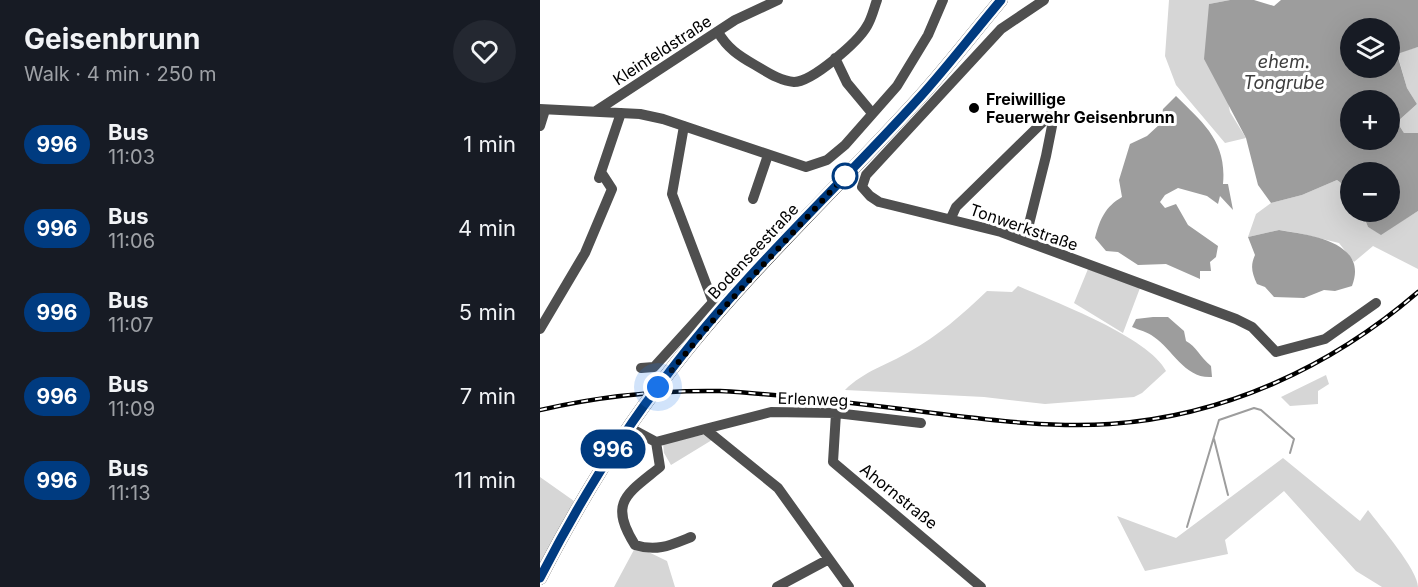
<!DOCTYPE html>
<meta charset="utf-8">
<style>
:root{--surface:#171b24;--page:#242831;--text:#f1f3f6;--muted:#9ea1a6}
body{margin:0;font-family:Inter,sans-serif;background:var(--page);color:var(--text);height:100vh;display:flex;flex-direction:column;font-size:22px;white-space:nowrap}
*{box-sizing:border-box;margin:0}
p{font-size:20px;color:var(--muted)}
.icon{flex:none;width:33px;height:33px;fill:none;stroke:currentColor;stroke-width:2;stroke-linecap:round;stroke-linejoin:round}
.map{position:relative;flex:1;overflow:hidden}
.sheet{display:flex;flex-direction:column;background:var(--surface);width:540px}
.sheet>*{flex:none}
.badge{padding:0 12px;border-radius:20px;font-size:21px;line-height:39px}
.fabs{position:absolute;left:800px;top:18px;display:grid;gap:12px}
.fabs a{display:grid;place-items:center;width:60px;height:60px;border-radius:50%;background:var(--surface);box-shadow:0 6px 24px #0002;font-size:30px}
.you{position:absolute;width:30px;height:30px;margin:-15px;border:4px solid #fff;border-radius:50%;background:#1a73e8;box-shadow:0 0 0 9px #1a73e833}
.map>.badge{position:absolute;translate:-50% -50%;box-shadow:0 0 0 3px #fff}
.round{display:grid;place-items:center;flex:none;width:63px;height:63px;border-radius:32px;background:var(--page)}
.head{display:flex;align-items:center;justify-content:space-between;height:102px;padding:0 24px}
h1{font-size:28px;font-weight:700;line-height:45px}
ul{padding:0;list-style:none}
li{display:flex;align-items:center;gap:18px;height:84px;padding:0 24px}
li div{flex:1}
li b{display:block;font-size:22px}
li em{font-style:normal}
li .badge{min-width:66px;font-weight:700;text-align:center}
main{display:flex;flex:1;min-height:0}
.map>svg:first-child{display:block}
</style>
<main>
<section class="sheet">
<div class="head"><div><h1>Geisenbrunn</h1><p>Walk · 4 min · 250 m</p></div><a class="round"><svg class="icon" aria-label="heart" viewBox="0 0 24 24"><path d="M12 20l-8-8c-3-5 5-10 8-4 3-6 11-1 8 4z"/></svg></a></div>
<ul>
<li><span class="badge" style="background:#003b80;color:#fff">996</span><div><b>Bus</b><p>11:03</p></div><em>1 min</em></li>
<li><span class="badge" style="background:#003b80;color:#fff">996</span><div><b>Bus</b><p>11:06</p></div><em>4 min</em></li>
<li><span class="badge" style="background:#003b80;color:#fff">996</span><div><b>Bus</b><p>11:07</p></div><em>5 min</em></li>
<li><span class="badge" style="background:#003b80;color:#fff">996</span><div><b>Bus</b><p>11:09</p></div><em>7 min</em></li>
<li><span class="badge" style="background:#003b80;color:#fff">996</span><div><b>Bus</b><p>11:13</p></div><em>11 min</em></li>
</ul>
</section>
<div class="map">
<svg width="878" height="587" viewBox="0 0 878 587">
<rect width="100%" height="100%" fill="#fff"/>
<path fill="#d6d6d6" d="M629 0H690L669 4 690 112 706 138 685 143 636 85 625 56Z
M878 47V133H864L857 122 877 104 867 88 857 53Z
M797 180 810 190V212H822L828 227 841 234 878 211V269L833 246 814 262 799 243 758 233 739 230 708 237 716 214 731 203 762 195Z
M548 269 600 288 583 333 534 303Z
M478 286C515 302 609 337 626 371L602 393 594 397 505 404 444 397 305 390C324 371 347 365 369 352 399 335 422 315 447 291L472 292Z
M786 375 789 384 778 391V404L750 406 741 397Z
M167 434 172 440 131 465 124 453 123 443Z
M743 458 820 521 828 510C840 526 878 570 878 587H842L816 571 744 491 685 540 688 554 605 571 577 516 636 538Z
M0 477 34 501 0 565Z
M96 546 127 561 135 587H74Z"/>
<path fill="#9d9d9d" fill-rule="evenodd" d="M690 0H714L734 6 741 0H878V47L857 54 867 88 877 104 857 122 864 133H878V211L841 235 828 227 822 212H849V172H810V190L797 180 762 195 731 203 718 185 706 138 664 59 669 4ZM849 28V68H810V28ZM849 100V140H810V100Z
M636 96C663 123 687 141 683 184H688L693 210 680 196 678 204 667 196 638 188 625 195 620 202 625 208 636 204 648 225 678 246 676 257 670 262 671 271H660V279L626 264 598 265 578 252 566 251 555 238C560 219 565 207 582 197L579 180 590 144 607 136 620 124 623 109Z
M739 230C770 235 829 242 812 286L795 291 784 290 764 298 734 297 725 287 717 284C712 273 710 266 715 255L708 237Z
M613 317H628L644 331 646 341C656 346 660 357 671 366L672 377C645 379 633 350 614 337 608 332 599 330 592 327L596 319Z"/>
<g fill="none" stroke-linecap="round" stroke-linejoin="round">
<path stroke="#9d9d9d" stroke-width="2" d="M674 439 688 495
M647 527 679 420 714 408 721 410 754 439 750 453"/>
<path stroke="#4f4f4f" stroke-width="10" d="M504 0 461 29 326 175 322 187 330 196 339 202 461 232 696 319 712 327 736 352 785 339 836 303
M178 32C187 48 199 56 215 65 227 72 240 81 254 82 272 82 318 42 327 26 332 18 334 8 337 0
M295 58 307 83 332 113
M0 109 100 114 123 119 266 167 287 160 305 145 357 86 388 35 403 0
M56 111 195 20 238 0
M0 126 5 110
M144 126 132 194 173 302 180 312
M59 178 81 113
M213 199 228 155
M411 218 416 207 510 115 512 126 506 156 485 240
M0 329 45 253 72 189 61 172
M101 368 114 367 173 302
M296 413 293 462 441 587
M88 427 116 442 165 429 238 488 309 587
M165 429 231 412 296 413 381 423
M116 442 120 467C87 494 68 502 95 545 117 552 131 545 151 537
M237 587 289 559"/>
<path stroke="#000" stroke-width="14" d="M0 578C37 506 77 439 127 375 203 275 296 190 380 97 408 66 434 32 461 0"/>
<g stroke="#000" stroke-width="4.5">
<path id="rail" d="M0 410C60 396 119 390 180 391 251 395 323 404 393 413 451 420 511 428 570 424 685 416 791 367 878 292"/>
</g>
<use href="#rail" stroke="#fff" stroke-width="2" stroke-dasharray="7" stroke-linecap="butt"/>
</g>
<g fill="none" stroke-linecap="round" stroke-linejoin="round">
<g stroke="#fff" stroke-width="14">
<path id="line" d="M0 578C37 506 77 439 127 375 202 275 296 190 380 97 408 66 434 32 461 0"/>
</g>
<use href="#line" stroke="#003b80" stroke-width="9"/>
<path stroke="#000" stroke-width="6" stroke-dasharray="0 10.8" d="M118 387 180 312 305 176"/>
</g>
<circle fill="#000" stroke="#fff" stroke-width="2" cx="434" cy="108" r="6"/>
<circle fill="#fff" stroke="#003b80" stroke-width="3" cx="305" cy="176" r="12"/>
<g text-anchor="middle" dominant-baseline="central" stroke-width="6" stroke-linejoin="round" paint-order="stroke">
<g font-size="16" fill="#000" stroke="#fff">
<text transform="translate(122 50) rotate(-33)">Kleinfeldstraße</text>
<text transform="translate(484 227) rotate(19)">Tonwerkstraße</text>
<text transform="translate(213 251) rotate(-47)">Bodenseestraße</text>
<text transform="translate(273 399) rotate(2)">Erlenweg</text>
<text transform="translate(359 496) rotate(39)">Ahornstraße</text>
</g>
<g font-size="16" font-weight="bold" fill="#000" stroke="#fff" text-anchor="start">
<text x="446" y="99">Freiwillige<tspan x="446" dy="18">Feuerwehr Geisenbrunn</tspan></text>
</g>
<g font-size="18" font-style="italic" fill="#3e3e3e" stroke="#fff">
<text x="744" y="61">ehem.<tspan x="744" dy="21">Tongrube</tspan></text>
</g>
</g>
</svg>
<div class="fabs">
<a><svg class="icon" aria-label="layers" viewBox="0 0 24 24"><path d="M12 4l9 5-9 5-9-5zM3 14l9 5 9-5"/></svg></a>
<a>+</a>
<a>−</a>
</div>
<div class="you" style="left:118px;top:387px"></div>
<b class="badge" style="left:73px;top:449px;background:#003b80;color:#fff">996</b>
</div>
</main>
